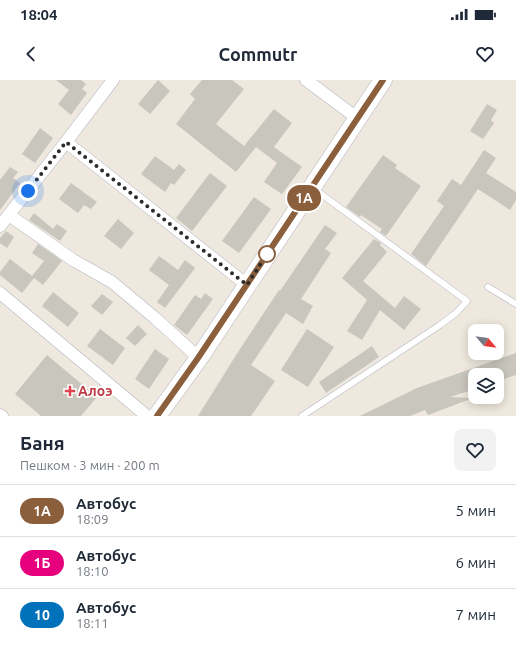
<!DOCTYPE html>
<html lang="ru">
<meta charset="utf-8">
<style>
:root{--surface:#fff;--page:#f2f2f3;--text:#1f2937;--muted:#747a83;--line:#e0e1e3}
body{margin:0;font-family:Ubuntu,sans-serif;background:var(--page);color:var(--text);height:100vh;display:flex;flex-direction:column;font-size:15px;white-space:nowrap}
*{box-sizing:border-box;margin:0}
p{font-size:13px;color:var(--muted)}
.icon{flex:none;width:22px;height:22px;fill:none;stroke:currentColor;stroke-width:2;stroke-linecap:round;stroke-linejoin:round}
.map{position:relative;height:336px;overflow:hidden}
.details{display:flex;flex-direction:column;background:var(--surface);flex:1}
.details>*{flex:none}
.badge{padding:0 8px;border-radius:13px;font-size:14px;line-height:26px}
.needle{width:26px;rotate:119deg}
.tools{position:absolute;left:468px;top:244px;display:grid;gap:8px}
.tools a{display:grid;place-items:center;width:36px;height:36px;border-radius:8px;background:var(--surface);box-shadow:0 2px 10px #0003;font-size:20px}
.you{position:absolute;width:20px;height:20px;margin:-10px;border:3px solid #fff;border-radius:50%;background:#1a73e8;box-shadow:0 0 0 6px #1a73e833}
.map>.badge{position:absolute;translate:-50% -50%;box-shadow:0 0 0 2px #fff}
.round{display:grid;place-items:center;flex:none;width:42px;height:42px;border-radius:8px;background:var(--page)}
.summary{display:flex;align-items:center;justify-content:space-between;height:68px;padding:0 20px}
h1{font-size:19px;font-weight:700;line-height:30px}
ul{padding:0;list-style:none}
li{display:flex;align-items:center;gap:12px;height:52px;padding:0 20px;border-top:1px solid var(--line)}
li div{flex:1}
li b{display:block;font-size:15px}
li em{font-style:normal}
li .badge{min-width:44px;font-weight:700;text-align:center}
.status{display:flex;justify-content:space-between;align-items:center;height:28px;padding:0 20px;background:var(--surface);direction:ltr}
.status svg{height:11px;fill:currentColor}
header{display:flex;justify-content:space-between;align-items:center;height:52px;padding:0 20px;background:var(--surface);font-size:18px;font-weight:700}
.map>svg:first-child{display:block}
</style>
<div class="status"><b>18:04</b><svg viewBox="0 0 49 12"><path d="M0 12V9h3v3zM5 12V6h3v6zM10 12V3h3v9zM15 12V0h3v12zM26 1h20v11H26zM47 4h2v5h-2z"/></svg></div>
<header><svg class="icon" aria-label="back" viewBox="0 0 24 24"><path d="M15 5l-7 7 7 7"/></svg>Commutr<svg class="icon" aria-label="heart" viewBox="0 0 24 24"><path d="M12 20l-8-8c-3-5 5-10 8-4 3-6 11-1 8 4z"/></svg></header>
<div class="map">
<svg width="516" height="336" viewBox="0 0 516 336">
<rect width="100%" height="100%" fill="#eee8de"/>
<path fill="#c9c6bd" d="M56 0H81L86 4 82 9 87 13 71 35 58 24 69 10Z
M158 0 170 11 150 34 138 24Z
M202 0H232L244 9 216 44 244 66 274 29 292 43 274 67 302 87 282 114 264 102 277 83 256 67 236 92 176 44 195 19 190 14Z
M487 24 497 30 491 40 494 43 483 59 470 51Z
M40 48 53 58 35 83 22 74Z
M484 70 496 78 486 93 516 112V120L510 130 478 109 426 186 411 174 444 126 437 121 452 99 461 105Z
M383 75 397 85 395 88 421 106 386 156 380 152 382 149 361 135 360 137 346 127Z
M155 76 174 90 179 84 186 90 174 105 171 103 165 112 141 94Z
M10 87 18 92 13 98 20 103 0 130V100Z
M210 93 227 106 192 151 176 138Z
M71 103 97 122 91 129 84 125 78 133 59 119Z
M254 117 271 129 239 173 222 161Z
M34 133 53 149 57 144 67 151 60 161 29 140Z
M118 139 134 153 121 169 104 156Z
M325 145 337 153 325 169 331 173 301 219 313 226 303 244 286 233 251 285 275 301 251 336H198L238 272 279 210 280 211Z
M6 151 14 157 7 168 0 163V158Z
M374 159 381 163 380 165 387 172 363 201 395 228 404 216 421 229 404 250 380 230 362 260 347 251 367 220 342 198Z
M38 164 62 181 43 205 34 198 22 213 0 195V192L10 179 32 196 44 181 32 173Z
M159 176 178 190 185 180 195 188 165 228 157 222 169 205 149 190Z
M53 212 79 233 68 247 42 226Z
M205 213 213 219 187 255 174 245 195 215 201 219Z
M102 214 113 222 102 235 91 226Z
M138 245 147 254 135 266 126 258Z
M100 249 125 268 113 285 87 266Z
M307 249 334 267 308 307 281 290Z
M372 266 379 277 326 313 319 302Z
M155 269 169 279 149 309 135 299Z
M516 273V295L497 301V295H475V309L450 317 473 318 428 335 425 330 410 336H360L417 308Z
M47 275 97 317 81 336H41L15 314Z"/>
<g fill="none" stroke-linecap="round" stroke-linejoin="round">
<g stroke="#b2b4c0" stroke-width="7">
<path id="service" d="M488 207 516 224
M302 336 440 245 456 233 467 221 313 108"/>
</g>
<g stroke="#b2b4c0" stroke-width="13">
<path id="minor" d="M306 0 357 38
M66 62 247 205
M9 135 73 180 112 202 155 238 199 278
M0 146 66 62 113 0
M0 213 147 336
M0 335 2 336"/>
</g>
<g stroke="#b2b4c0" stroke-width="19">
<path id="secondary" d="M157 336 199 278 383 0"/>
</g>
<use href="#service" stroke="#fff" stroke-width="6"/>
<use href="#minor" stroke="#fff" stroke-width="12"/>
<use href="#secondary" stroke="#fff" stroke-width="18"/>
</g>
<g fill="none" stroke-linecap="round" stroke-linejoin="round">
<g stroke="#fff" stroke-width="9">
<path id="line" d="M157 336 198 278 383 0"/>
</g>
<use href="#line" stroke="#8b5e3c" stroke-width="6"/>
<path stroke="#2c2c2c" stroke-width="4" stroke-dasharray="0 7.2" d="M28 111 66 62 247 205 267 174"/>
</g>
<circle fill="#fff" stroke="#8b5e3c" stroke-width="2" cx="267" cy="174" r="8"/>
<path fill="#e0444e" stroke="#fff" stroke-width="1.5" d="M68 305h4v4h4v4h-4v4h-4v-4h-4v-4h4z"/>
<g text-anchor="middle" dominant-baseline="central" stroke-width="3.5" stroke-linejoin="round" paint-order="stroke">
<g font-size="14" font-weight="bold" fill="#be3a42" stroke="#fff" text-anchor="start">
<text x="78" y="311">Алоэ</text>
</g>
</g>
</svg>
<div class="tools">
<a><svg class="needle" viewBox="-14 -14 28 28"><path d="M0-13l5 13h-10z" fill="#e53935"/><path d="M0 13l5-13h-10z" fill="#747a83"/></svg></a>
<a><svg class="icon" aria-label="layers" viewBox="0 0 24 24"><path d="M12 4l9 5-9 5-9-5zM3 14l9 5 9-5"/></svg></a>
</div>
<div class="you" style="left:28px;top:111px"></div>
<b class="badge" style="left:304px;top:118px;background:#8b5e3c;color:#fff">1А</b>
</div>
<section class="details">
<div class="summary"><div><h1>Баня</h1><p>Пешком · 3 мин · 200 m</p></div><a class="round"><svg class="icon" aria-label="heart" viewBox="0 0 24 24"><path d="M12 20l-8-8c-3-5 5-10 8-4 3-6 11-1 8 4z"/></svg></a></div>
<ul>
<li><span class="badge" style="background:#8b5e3c;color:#fff">1А</span><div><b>Автобус</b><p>18:09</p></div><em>5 мин</em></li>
<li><span class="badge" style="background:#e6007e;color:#fff">1Б</span><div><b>Автобус</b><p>18:10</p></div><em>6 мин</em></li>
<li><span class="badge" style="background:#0072bc;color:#fff">10</span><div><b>Автобус</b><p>18:11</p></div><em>7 мин</em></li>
</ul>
</section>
